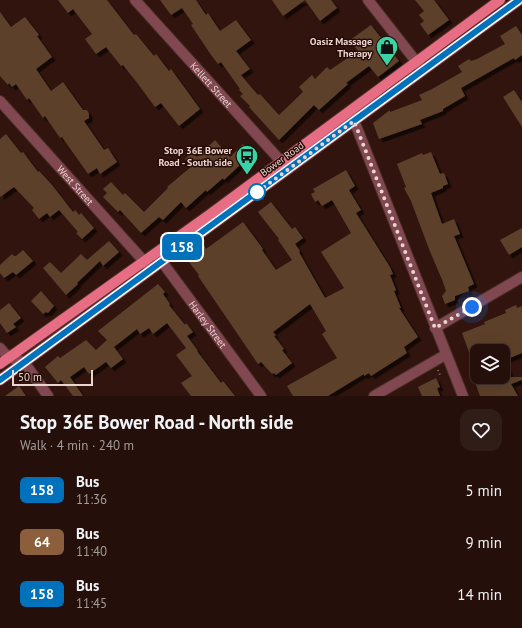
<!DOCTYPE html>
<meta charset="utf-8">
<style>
:root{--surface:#250f0a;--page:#311d18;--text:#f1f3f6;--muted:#a39c9c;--line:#422f2b}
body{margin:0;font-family:"PT Sans",sans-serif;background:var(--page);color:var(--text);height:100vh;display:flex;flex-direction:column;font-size:15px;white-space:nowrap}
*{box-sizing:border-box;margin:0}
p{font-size:13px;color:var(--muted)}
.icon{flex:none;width:22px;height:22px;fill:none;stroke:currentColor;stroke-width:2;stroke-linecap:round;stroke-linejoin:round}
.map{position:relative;height:396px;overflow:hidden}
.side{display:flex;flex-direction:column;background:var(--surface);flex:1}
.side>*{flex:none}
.badge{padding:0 8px;border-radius:6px;font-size:14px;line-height:26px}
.tools{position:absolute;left:470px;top:344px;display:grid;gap:8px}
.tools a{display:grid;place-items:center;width:40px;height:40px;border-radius:8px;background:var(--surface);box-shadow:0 4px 16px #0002,0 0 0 1px var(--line);font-size:20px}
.scale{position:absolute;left:12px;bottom:10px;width:81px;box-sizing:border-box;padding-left:4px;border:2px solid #ead5d0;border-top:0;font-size:11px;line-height:14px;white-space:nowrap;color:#ead5d0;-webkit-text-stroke:3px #270b05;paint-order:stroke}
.you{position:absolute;width:20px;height:20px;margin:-10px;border:3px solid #fff;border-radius:50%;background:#1a73e8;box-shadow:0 0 0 6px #1a73e833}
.map>.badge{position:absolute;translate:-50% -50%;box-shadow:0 0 0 2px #fff}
.round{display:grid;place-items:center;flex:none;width:42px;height:42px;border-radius:12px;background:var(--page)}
.summary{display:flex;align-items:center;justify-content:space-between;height:68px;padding:0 20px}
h1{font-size:19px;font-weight:700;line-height:30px}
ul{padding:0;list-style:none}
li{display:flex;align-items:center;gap:12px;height:52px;padding:0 20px}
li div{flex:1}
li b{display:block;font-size:15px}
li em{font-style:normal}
li .badge{min-width:44px;font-weight:700;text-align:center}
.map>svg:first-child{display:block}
</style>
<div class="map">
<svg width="522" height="396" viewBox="0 0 522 396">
<defs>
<filter id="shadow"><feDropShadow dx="3.5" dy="3.5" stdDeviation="0" flood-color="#0009"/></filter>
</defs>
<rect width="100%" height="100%" fill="#31140d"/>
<path fill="#5b412b" filter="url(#shadow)" d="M58 0H107L134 35 136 34 154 56 156 54 169 71 171 69 200 109 179 126 161 103 155 107 138 84 123 65 121 66 106 47 96 54 85 39 92 34 73 9 68 13Z
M160 0H196L206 15 208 13 220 31 236 20 251 40 236 51 250 69 241 75 258 95 260 94 279 115 303 92 299 87 312 75 315 79 327 67 330 70 358 51 350 40 371 25 399 61 378 77 369 66 346 83 348 84 319 110 314 105 279 140 249 107 250 106 240 96 243 94 239 90 240 89 221 62 218 64 211 55 191 25 193 24 182 8 171 15Z
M272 0H305L283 16Z
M305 0H331L337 8 320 21Z
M415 0H434L449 20 428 35 420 24 424 21 419 15 424 11Z
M0 12 11 27 25 17 39 35 37 36 52 57 36 69 51 91 63 82 83 110H87L89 114V118L84 121 104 150 108 148 117 162 100 174 97 168 88 174 62 137 60 138 45 116 43 118 29 98 27 100 16 84 12 87 9 83 8 85 0 76Z
M516 26 522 35V55L515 60 514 58 461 88 465 96 443 109V111L420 120 422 124 379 139 373 123 390 110V112L422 100 419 95 432 89 462 72 458 66 469 59 471 61 477 59 505 44 500 36Z
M514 90 522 102V127L503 97Z
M6 134 21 153 23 152 38 172 39 171 52 185 73 212 75 210 79 215 81 213 94 228 82 239 76 233 78 232 59 210 50 217 47 213 39 219 32 210 34 208 14 187 0 197V139Z
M215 140 230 157 243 144 254 155 242 167 240 165 224 180 223 178 207 192 206 190 186 208 181 202 163 220 159 217 141 233 120 210 118 212 103 197 107 193 103 189 111 182 123 195 125 193 144 212 168 188 167 187 192 166 185 159 192 152 197 157Z
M431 152 440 174 444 173 448 184 443 186V188L431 193 442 224 454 219 460 234 454 236 474 284 468 287 469 291 455 296V300L445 304 442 296 446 291 443 282 429 249 411 201 404 188 406 187 397 164 422 153 423 155Z
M346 170 355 186 349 190 361 210 356 213 390 267 393 274 390 275 396 290 394 291 401 308H399L418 337 404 347 407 353 371 376 369 373 364 376V374L328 396H293L287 386 337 358 322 334 326 331 310 304 273 332 276 335 274 336 284 349 282 350 292 363 276 375 274 373 272 374 261 362 258 364 198 276 199 275 185 257 203 244 206 249 243 222 263 249 262 250 276 270 292 260 278 240 279 239 258 212 271 202 292 229 295 227 303 238 295 244 300 251 299 252 325 298 344 288 321 252 351 233 332 200 322 206 318 200 315 202 311 194 315 192 313 189Z
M522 228V247L509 255 500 240Z
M109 241 119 252 103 266 100 261 77 283 78 284 66 295 43 268 50 262 61 273 81 254 87 260Z
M23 250 33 261 16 275 13 272 4 278 0 273V265L12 254 14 256H16Z
M158 284 165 292 163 294 170 304 169 305 185 325 186 323 193 332 187 336 198 351H197L221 383 223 381 235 396H191L181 383 192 376 176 355 186 348 167 323 153 334 149 328 140 334 137 329 114 347 123 359 111 368 106 362 89 374 84 367 70 377 83 396H73L61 380 58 383 45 367 58 356 60 358 86 340 96 350 107 340 98 331Z
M41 291 54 306 48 313 46 312 43 314 31 301Z
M9 303 21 318 13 324 16 327 7 333 0 323V310Z
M516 305 517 308 522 306V353L505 360 511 377H522V380L511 384 518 396H480L475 382 479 380 478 377H503V351H477L476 371 462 333 485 324 484 322 506 313 505 310Z
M436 378 440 387 437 388 440 396H422L418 387Z
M19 386 26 396H5Z"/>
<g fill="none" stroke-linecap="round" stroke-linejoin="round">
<g stroke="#4b2f28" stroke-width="12">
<g id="minor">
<path id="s1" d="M135 0 287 168"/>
<path d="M368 0 422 69"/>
<path id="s2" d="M0 101 150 268"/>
<path d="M351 113 463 396"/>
<path id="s3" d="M157 255 261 396"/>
<path d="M435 328 522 277"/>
<path d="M0 348 9 358 24 362 48 396"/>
<path d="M374 396 445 355"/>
</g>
</g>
<g stroke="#4b2f28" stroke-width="12">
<path id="major" d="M0 364 209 215 500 0
M0 380 519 0"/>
</g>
<path stroke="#8c736d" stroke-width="2" stroke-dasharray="1 3" stroke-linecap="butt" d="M438 370 440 375"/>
<use href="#minor" stroke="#824852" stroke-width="10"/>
<use href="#major" stroke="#e76d85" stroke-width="10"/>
</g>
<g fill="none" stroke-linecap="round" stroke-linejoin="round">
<g stroke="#fff" stroke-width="9">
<path id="line" d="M0 380 519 0"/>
</g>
<use href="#line" stroke="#0072bc" stroke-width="6"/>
<path stroke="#ead5d0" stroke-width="4" stroke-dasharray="0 7.2" d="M257 192 252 196 354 121 435 328 472 307"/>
</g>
<defs>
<g id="shop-pin" transform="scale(1.15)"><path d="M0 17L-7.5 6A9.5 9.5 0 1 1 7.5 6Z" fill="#39d4a5" stroke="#270b05"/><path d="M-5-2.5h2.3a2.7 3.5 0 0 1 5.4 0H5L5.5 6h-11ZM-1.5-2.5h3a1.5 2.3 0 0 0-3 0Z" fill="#111"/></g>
<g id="bus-pin" transform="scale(1.15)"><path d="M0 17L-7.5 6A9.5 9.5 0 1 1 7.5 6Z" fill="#39d4a5" stroke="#270b05"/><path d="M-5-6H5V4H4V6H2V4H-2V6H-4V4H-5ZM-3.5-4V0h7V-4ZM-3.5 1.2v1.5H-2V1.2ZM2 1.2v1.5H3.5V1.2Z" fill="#111"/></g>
</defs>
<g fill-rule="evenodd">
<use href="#shop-pin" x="387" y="47"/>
<use href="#bus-pin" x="247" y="156"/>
</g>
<circle fill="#fff" stroke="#0072bc" stroke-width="2" cx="257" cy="192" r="8"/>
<g text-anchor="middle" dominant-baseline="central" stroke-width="3" stroke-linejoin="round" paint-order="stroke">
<g font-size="10" font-weight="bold" fill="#ead5d0" stroke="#270b05" text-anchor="end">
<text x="372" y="41">Oasiz Massage<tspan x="372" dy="12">Therapy</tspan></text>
<text x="232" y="150">Stop 36E Bower<tspan x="232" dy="12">Road - South side</tspan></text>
</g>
<g font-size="10" fill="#ead5d0" stroke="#270b05">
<text stroke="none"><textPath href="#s1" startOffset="114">Kellett Street</textPath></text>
<text transform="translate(282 159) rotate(-36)">Bower Road</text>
<text stroke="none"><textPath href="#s2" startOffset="113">West Street</textPath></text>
<text stroke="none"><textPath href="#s3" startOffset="86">Harley Street</textPath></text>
</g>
</g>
</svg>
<div class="tools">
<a><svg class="icon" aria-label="layers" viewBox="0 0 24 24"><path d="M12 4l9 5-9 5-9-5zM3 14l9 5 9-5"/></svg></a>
</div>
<div class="scale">50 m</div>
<div class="you" style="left:472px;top:307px"></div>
<b class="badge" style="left:182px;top:247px;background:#0072bc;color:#fff">158</b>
</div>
<section class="side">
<div class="summary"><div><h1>Stop 36E Bower Road - North side</h1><p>Walk · 4 min · 240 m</p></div><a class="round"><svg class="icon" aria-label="heart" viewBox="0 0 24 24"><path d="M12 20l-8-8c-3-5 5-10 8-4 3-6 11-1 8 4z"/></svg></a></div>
<ul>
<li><span class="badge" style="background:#0072bc;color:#fff">158</span><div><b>Bus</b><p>11:36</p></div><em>5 min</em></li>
<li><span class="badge" style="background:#8b5e3c;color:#fff">64</span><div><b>Bus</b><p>11:40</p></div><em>9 min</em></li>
<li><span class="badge" style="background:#0072bc;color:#fff">158</span><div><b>Bus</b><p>11:45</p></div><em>14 min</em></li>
</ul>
</section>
